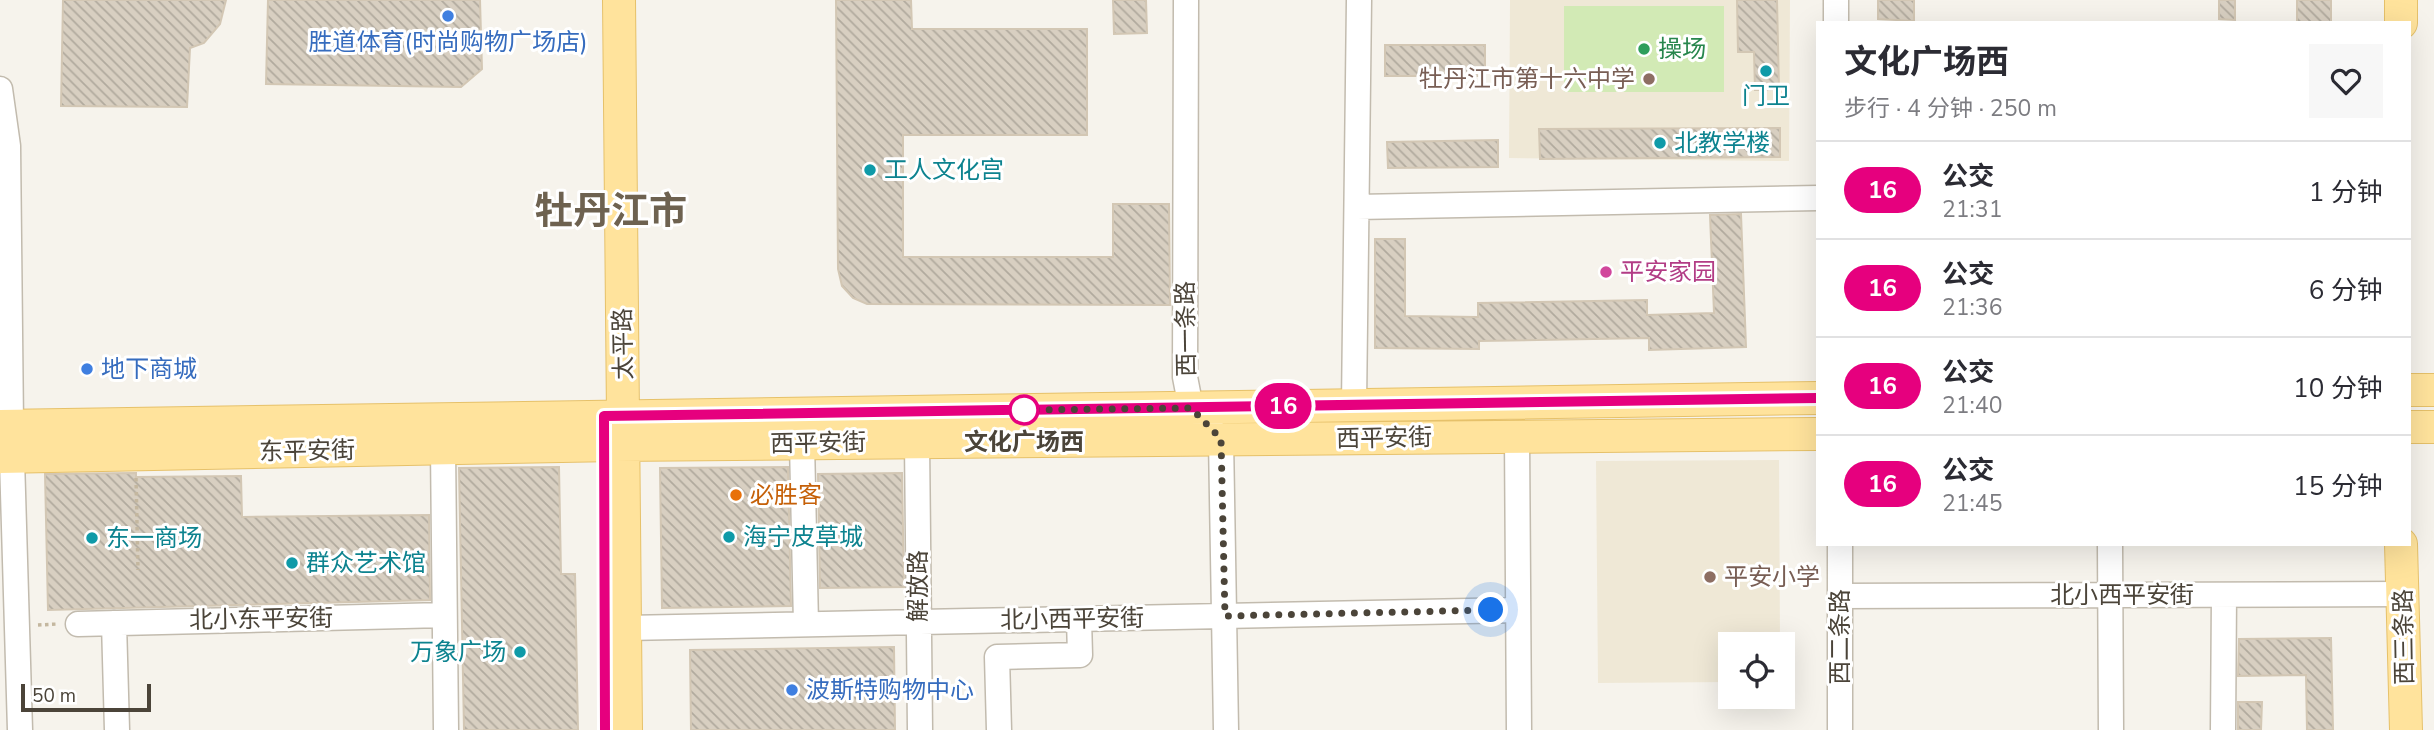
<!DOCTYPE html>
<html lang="zh">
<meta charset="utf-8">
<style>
:root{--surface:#fff;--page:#f7f7f7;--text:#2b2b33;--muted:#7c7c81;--line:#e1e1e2}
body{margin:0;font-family:"Nunito Sans","Noto Sans SC",sans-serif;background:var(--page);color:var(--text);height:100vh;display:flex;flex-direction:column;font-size:26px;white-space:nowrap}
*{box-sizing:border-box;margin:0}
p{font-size:23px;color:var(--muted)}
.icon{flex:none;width:38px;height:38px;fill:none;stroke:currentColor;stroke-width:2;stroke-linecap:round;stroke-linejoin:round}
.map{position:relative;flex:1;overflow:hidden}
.sheet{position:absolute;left:1816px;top:21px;width:595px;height:525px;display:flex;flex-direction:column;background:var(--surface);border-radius:0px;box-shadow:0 7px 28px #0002}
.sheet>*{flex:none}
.badge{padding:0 14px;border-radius:23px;font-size:24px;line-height:46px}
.controls{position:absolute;left:1718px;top:632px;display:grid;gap:14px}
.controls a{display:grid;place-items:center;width:77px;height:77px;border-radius:0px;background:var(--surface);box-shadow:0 7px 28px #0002;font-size:35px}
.scale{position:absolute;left:21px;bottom:18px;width:130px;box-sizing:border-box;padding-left:7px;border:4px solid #4b4439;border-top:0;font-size:19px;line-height:24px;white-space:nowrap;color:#4b4439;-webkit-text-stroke:5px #fff;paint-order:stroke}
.you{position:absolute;width:35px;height:35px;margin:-18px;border:5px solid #fff;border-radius:50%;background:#1a73e8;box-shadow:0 0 0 10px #1a73e833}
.map>.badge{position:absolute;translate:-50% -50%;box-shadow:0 0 0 4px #fff}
.round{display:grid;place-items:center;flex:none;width:74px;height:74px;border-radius:0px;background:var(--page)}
.head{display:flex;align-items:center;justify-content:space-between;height:119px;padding:0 28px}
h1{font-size:33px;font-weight:700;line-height:52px}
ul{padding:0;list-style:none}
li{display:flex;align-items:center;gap:21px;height:98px;padding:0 28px;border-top:2px solid var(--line)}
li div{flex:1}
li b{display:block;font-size:26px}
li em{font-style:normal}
li .badge{min-width:77px;font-weight:700;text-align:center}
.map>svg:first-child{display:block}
</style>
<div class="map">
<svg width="2434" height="730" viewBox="0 0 2434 730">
<defs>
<pattern id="building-back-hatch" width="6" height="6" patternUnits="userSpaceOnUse" patternTransform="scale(1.75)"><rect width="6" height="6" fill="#d8cfc1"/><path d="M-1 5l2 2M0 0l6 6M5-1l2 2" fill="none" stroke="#b1aa9e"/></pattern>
</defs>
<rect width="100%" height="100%" fill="#f6f3ec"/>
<path fill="#efe8d6" d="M1510 0H1790L1789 161 1509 158Z
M1779 460 1780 644H1731V682L1598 683 1596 461Z"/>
<path fill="#d2eab5" d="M1564 6H1724V92H1564Z"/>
<path fill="url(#building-back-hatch)" stroke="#d3c7b4" stroke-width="2" d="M63 0H226L220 24 204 43 190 48 187 107 61 106Z
M268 0H480L482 69 461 87 266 84Z
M836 0H911L912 29H1087V135H903V257H1113V204H1169L1170 305 867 304 853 298 842 286 838 269Z
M1113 0H1146L1147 33 1114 34Z
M1737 0H1777L1779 90H1755L1754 52H1738Z
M1878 0H1914V21L1878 19Z
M2219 0H2235V20L2219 19Z
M2297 0H2331V23H2297Z
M1385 45H1485V76H1385Z
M1780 128V157L1540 159 1539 129Z
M1498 140V167L1388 168 1387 142Z
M1741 214 1746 347 1649 350V338L1479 341V349L1375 348V239H1405V316L1478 317V303L1647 300V315L1714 313 1710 215Z
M559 467 561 574H575L578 730H464L459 468Z
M788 467 791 606 662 608 660 468Z
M136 473V477L241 476 242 517 429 515 430 600 48 610 45 474Z
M902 473 904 587 820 588 818 474Z
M2331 638 2333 730H2307L2306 675 2238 676 2239 639Z
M894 647 895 730H691L690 650Z
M2238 702H2262L2261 730H2238Z"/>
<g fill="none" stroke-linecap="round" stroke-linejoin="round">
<g stroke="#c2bbae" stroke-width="27">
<path id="minor" d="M1186 0 1185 377 1191 408 1221 439 1226 730
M1836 0V23
M0 89 8 146 11 425 20 730
M1357 207 1818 198
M1354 405 1359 0
M1517 436 1519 730
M917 442 920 730
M802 443 806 624
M443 448 446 730
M1840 544V730
M2110 544 2111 730
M1840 596 2403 594
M114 623 117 730
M78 624 444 615
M626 628 1518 610
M999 730 997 657 1080 655 1079 619
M2223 730 2224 595"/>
</g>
<g stroke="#e6c16a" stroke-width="34">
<path id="major" d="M619 0 626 730
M2401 23V0
M2410 390H2434
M0 426 1818 398
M2410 427H2434
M0 457 615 445 1818 434
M2401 544 2406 730"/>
</g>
<path stroke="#c4b79f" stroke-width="3.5" stroke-dasharray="3.5 3.5" stroke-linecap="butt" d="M136 478 138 570
M38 625 58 624"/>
<use href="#minor" stroke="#fff" stroke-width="24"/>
<use href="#major" stroke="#ffe39c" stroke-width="32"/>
</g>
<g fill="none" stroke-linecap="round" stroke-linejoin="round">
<g stroke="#fff" stroke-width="16">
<path id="line" d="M605 730 604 416 1818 398"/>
</g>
<use href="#line" stroke="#e6007e" stroke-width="10"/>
<path stroke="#4b4439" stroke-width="7" stroke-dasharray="0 12.6" d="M1024 410 1191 408 1221 439 1225 616 1491 610"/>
</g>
<g fill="#3f7fe0" stroke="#fff" stroke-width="2.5">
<circle cx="448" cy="16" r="7"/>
<circle cx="87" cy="369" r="7"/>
<circle cx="792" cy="690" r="7"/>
</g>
<circle fill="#2e9e5b" stroke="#fff" stroke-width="2.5" cx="1644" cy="49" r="7"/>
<g fill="#0f9aa8" stroke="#fff" stroke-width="2.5">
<circle cx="1766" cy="71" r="7"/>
<circle cx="1660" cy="143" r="7"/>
<circle cx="870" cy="170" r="7"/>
<circle cx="729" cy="537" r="7"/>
<circle cx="92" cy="538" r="7"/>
<circle cx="292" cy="563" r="7"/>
<circle cx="520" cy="652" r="7"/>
</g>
<g fill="#8d6e63" stroke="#fff" stroke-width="2.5">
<circle cx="1649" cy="79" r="7"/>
<circle cx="1710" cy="577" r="7"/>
</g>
<circle fill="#d1479c" stroke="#fff" stroke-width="2.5" cx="1606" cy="272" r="7"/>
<circle fill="#fff" stroke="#e6007e" stroke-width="3.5" cx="1024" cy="410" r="14"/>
<circle fill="#e8710a" stroke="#fff" stroke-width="2.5" cx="736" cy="495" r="7"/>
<g text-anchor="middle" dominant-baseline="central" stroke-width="6" stroke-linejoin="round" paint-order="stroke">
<g font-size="24" fill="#366cbe" stroke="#fff" text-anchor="start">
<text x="448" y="42" text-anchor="middle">胜道体育(时尚购物广场店)</text>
<text x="101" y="369">地下商城</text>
<text x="806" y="690">波斯特购物中心</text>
</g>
<g font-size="24" fill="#27864d" stroke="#fff" text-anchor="start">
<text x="1658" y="49">操场</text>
</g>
<g font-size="24" fill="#785e54" stroke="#fff" text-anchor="end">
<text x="1635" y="79">牡丹江市第十六中学</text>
<text x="1724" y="577" text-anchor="start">平安小学</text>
</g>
<g font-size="24" fill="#0d838f" stroke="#fff" text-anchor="start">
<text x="1766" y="96" text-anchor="middle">门卫</text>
<text x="1674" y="143">北教学楼</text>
<text x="884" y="170">工人文化宫</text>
<text x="743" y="537">海宁皮草城</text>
<text x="106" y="538">东一商场</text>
<text x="306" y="563">群众艺术馆</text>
<text x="506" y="652" text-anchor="end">万象广场</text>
</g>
<g font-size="24" fill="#b23c85" stroke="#fff" text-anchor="start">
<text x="1620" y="272">平安家园</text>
</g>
<g font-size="24" fill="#4b4439" stroke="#fff">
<text transform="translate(1186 329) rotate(-91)">西一条路</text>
<text transform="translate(623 344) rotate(-91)">太平路</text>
<text transform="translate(1384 438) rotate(-1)">西平安街</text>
<text transform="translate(818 443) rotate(-1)">西平安街</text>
<text transform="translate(307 451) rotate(-1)">东平安街</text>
<text transform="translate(918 586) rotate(-90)">解放路</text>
<text x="2122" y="595">北小西平安街</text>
<text transform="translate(261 619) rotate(-1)">北小东平安街</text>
<text transform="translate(1072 619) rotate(-1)">北小西平安街</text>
<text transform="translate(1840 637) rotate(-90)">西二条路</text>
<text transform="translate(2404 637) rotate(-91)">西三条路</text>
</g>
<g font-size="24" font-weight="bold" fill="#4b4439" stroke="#fff">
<text x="1024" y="442">文化广场西</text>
</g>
<g font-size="24" fill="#c56008" stroke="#fff" text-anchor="start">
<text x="750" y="495">必胜客</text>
</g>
<g font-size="38" font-weight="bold" fill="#6e6250" stroke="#fff">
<text x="611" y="211">牡丹江市</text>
</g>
</g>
</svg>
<div class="controls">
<a><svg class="icon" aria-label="locate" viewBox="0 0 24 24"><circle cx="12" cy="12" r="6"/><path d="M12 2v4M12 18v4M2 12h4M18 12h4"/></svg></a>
</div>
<div class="scale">50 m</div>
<div class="you" style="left:1491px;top:610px"></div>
<b class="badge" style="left:1283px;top:406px;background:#e6007e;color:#fff">16</b>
<section class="sheet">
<div class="head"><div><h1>文化广场西</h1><p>步行 · 4 分钟 · 250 m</p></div><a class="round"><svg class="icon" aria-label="heart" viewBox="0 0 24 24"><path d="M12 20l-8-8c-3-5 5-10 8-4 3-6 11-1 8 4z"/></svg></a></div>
<ul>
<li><span class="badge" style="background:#e6007e;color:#fff">16</span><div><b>公交</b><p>21:31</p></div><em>1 分钟</em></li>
<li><span class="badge" style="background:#e6007e;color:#fff">16</span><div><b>公交</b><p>21:36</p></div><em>6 分钟</em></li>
<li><span class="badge" style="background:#e6007e;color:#fff">16</span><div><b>公交</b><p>21:40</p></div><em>10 分钟</em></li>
<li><span class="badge" style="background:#e6007e;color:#fff">16</span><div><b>公交</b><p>21:45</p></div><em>15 分钟</em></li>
</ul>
</section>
</div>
